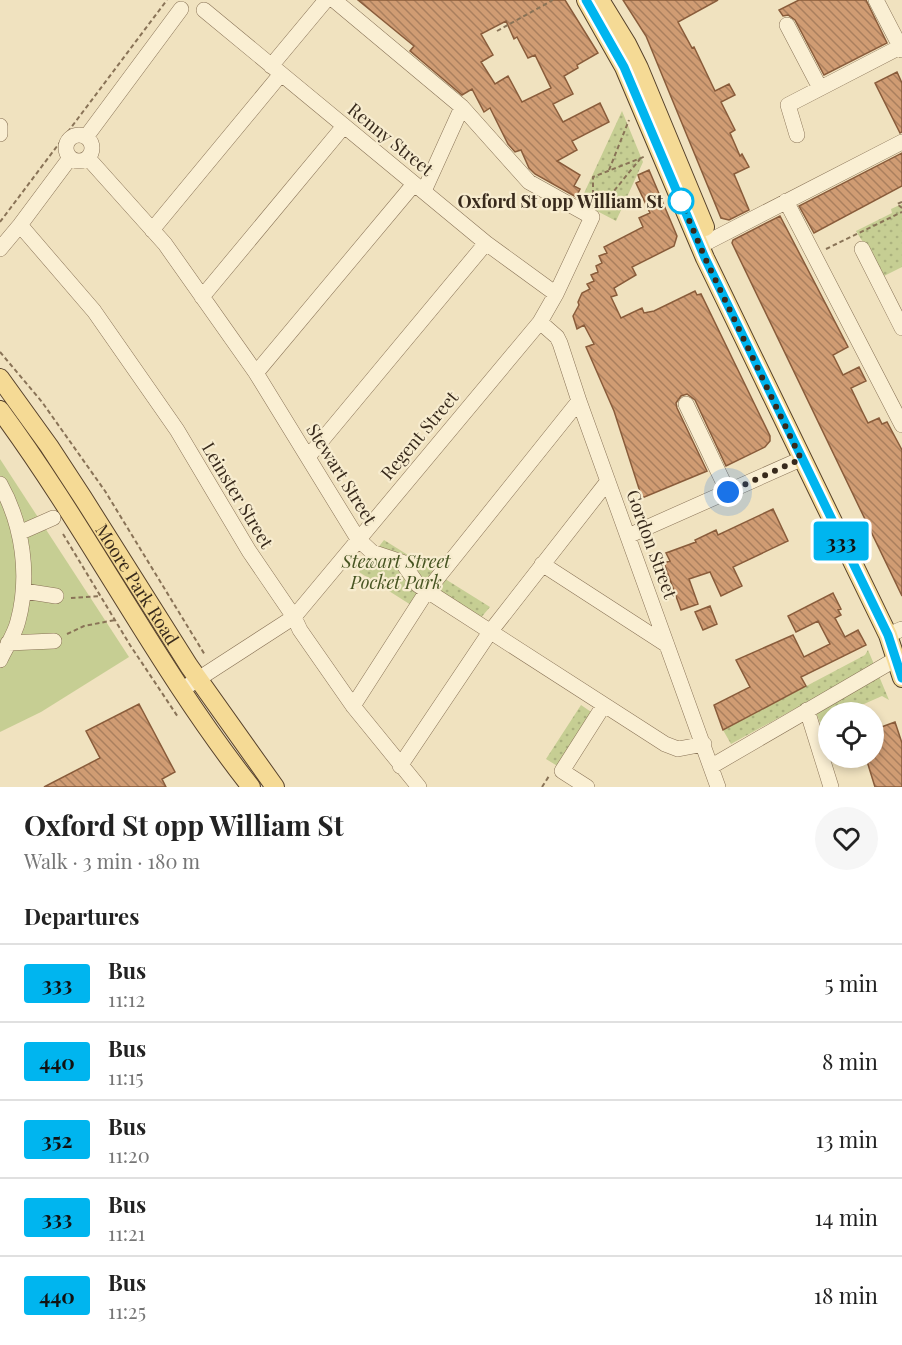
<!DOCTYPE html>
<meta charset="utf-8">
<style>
:root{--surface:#fff;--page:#f6f6f6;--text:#222;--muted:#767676;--line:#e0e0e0}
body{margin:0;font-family:"Playfair Display",serif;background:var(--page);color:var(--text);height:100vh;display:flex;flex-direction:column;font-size:22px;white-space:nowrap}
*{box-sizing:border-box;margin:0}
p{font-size:20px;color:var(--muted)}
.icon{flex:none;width:33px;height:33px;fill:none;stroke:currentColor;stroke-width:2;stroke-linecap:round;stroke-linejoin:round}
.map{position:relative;height:787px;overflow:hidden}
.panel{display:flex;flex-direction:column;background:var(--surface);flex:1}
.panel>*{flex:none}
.badge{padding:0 12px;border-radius:4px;font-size:21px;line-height:39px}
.tools{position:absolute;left:818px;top:702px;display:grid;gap:12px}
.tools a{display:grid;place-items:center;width:66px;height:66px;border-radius:50%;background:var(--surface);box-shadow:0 3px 9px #0003;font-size:30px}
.you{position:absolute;width:30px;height:30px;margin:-15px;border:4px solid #fff;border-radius:50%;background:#1a73e8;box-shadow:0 0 0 9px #1a73e833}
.map>.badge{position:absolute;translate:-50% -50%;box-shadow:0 0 0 3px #fff}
h2{padding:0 24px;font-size:22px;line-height:54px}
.round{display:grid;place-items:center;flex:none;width:63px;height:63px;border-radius:32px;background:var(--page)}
.head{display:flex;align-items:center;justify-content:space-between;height:102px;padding:0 24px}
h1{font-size:28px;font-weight:700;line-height:45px}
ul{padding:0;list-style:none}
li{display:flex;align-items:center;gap:18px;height:78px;padding:0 24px;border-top:2px solid var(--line)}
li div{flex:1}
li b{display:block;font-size:22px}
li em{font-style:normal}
li .badge{min-width:66px;font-weight:700;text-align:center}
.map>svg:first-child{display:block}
</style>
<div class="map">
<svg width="902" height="787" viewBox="0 0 902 787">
<defs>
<pattern id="grass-dots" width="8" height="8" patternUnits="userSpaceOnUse" patternTransform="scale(1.5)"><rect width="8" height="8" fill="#c6ce93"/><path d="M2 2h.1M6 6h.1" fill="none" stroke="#abb17e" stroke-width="1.8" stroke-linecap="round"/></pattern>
<pattern id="building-back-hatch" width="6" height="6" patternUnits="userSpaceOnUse" patternTransform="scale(1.5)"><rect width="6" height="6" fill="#d09c73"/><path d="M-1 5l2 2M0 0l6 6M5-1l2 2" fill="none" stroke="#aa7f5e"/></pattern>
</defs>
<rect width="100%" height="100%" fill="#f0e2bf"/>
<path fill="url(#grass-dots)" d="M622 111 643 162 616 221 580 202Z
M902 204V267L884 276 856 231 892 213 891 209Z
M384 540 435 572 411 605 359 572Z
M442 577 490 607 479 620 433 590Z
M868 650 889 700 882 696 846 712H828V721L821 725 815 710 808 707H798L731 744 723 730 865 655Z
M581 705 594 714 559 767 546 759Z"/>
<path fill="#c6ce93" d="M0 459 129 657 41 712 0 732Z"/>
<path fill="url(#building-back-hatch)" stroke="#895c3b" stroke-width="1.5" fill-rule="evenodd" d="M358 0H565L598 53 577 65 578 68 564 76 573 94 553 104 563 122 600 103 609 122 572 141 577 150 557 161 580 175 574 186 580 189 576 197 535 174 529 168 521 150 515 152 508 144 490 108 484 112 472 89 462 95 410 51 414 46ZM506 21 514 39 517 37 528 58 535 55 551 88 522 102 508 76 495 84 481 62 493 55 481 34Z
M623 0H718L678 22 692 48 694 47 715 91 729 84 735 95 721 102 735 130 730 133 740 156 742 154 749 167 734 174 749 210 729 220 721 218 646 36Z
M799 0H866L887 43 824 75 795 20 788 15 783 16 779 10Z
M897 72 902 83V132L900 133 875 83Z
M902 153V186L814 233 799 206Z
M649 170 677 236 674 246 632 267 636 275 614 288 617 295 611 297 621 318 642 308 644 313 654 311 695 291 697 295 701 294 770 436V441L765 447 726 466 695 400 687 394 681 396 676 403 677 408 707 471 642 498 614 411 586 347 594 344 584 325 577 329 573 316 579 305 578 302 582 293 590 289 587 284 594 281 591 275 598 272 596 266 602 263 599 256 607 253 604 247 643 227 639 218 650 213 636 183 640 181 638 175Z
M780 216 848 347 833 355 843 375 859 367 866 381 851 388 862 411 868 423 879 418 882 424 887 422 902 450V596L732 243 733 240Z
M773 509 788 541 733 567 742 586 721 596 710 572 689 579 698 604 681 610 664 563 670 561 666 553 696 542 695 540 716 530 718 535Z
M833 593 841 609 838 610 841 615 835 618 845 637 858 630 866 645 801 677 806 686 723 730 714 705 750 687 736 660 793 635 804 657 830 644 818 621 796 632 788 616Z
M710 606 717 624 703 630 695 612Z
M139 704 175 772 162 779 166 787H44L100 758 86 731Z
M895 722 902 743V787H875L866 758H873V730Z"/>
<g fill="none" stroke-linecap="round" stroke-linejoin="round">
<g stroke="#897357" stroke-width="16">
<path id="minor" d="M876 0 902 50
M204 10 486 243 556 294
M787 25 820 88
M271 66 326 0
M0 126V134
M797 135 788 105 900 47
M66 148a13 13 0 1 1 26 0a13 13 0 1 1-26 0Z
M86 137 181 9
M88 158 165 244 256 373 358 539 372 552 402 562 418 585 665 744 678 749 704 744
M424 191 462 107
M786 201 902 425
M20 225 94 311 177 430 249 551 294 617 300 630 353 706 419 787
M152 230 281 74
M700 246 902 142
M0 249 20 225 70 158
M862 249 902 328
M202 297 344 126
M540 322 557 337 560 343 579 401 718 787
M256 373 414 184
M686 404 728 492
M308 457 486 243
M0 484C23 525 30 576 18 621 15 634 6 647 0 660
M19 533 53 518
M628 536 801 459
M542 564 667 645
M24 591 56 596
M888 635 902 629
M8 643 54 641
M189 685 294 617 540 322 556 294 592 217 529 182 462 107 334 0
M353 706 427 591 579 401
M807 710 831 787
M400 766 490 632 608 481
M712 766 896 659
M587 787 562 771 604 705"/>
</g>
<g stroke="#56412b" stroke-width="20">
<g id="major">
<path d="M586 0 624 67 705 258 888 635 902 678"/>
<path d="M600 0 627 44 639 68 705 227"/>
<path id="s1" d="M0 378 49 446 83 498 189 666 275 787"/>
<path d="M0 410C90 532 157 668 251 787"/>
</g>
</g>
<path stroke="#897357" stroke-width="2" stroke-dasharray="4.5 3" stroke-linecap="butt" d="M497 31 553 0
M609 170 629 120
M593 202V177L646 156
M902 202 897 204 902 208
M600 208 640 159
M0 222 167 0
M826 249 902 212
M0 352 42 402 105 491 205 655
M63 534 130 645 178 717
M71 598 101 596
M67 634 84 626 115 620
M542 787 549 776"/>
<use href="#minor" stroke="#faefd3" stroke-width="15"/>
<use href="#major" stroke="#f5da95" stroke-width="18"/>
</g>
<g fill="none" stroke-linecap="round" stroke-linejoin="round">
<g stroke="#fff" stroke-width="14">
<path id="line" d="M586 0 624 67 705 258 888 635 902 678"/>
</g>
<use href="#line" stroke="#00b5ef" stroke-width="9"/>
<path stroke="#382a1c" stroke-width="6" stroke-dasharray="0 10.8" d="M681 201 705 258 801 459 728 492"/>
</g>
<circle fill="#fff" stroke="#00b5ef" stroke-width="3" cx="681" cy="201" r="12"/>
<g text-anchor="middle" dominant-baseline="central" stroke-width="4.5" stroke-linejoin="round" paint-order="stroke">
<g font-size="18" fill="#382a1c" stroke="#f7eccf">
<text transform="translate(391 139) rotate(39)">Renny Street</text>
<text transform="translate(419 435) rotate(-50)">Regent Street</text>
<text transform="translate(342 474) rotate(58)">Stewart Street</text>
<text transform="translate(238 495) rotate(59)">Leinster Street</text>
<text transform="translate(652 544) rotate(70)">Gordon Street</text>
<text stroke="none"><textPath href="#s1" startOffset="248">Moore Park Road</textPath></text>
</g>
<g font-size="18" font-weight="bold" fill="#382a1c" stroke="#f7eccf" text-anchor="end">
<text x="663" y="201">Oxford St opp William St</text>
</g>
<g font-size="18" font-style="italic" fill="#475522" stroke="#f7eccf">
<text x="396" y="561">Stewart Street<tspan x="396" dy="21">Pocket Park</tspan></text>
</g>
</g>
</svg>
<div class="tools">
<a><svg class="icon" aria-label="locate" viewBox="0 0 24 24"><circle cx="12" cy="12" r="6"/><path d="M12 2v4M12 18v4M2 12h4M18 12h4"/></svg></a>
</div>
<div class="you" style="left:728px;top:492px"></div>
<b class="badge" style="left:841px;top:541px;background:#00b5ef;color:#111">333</b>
</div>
<section class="panel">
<div class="head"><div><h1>Oxford St opp William St</h1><p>Walk · 3 min · 180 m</p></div><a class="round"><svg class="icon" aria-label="heart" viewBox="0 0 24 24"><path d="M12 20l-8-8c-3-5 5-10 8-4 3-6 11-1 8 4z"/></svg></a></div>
<h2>Departures</h2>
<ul>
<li><span class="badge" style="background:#00b5ef;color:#111">333</span><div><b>Bus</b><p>11:12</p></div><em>5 min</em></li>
<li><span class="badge" style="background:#00b5ef;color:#111">440</span><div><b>Bus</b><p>11:15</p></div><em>8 min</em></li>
<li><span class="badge" style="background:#00b5ef;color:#111">352</span><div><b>Bus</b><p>11:20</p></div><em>13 min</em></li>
<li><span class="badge" style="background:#00b5ef;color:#111">333</span><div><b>Bus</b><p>11:21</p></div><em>14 min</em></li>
<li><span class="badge" style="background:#00b5ef;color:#111">440</span><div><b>Bus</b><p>11:25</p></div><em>18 min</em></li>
</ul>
</section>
